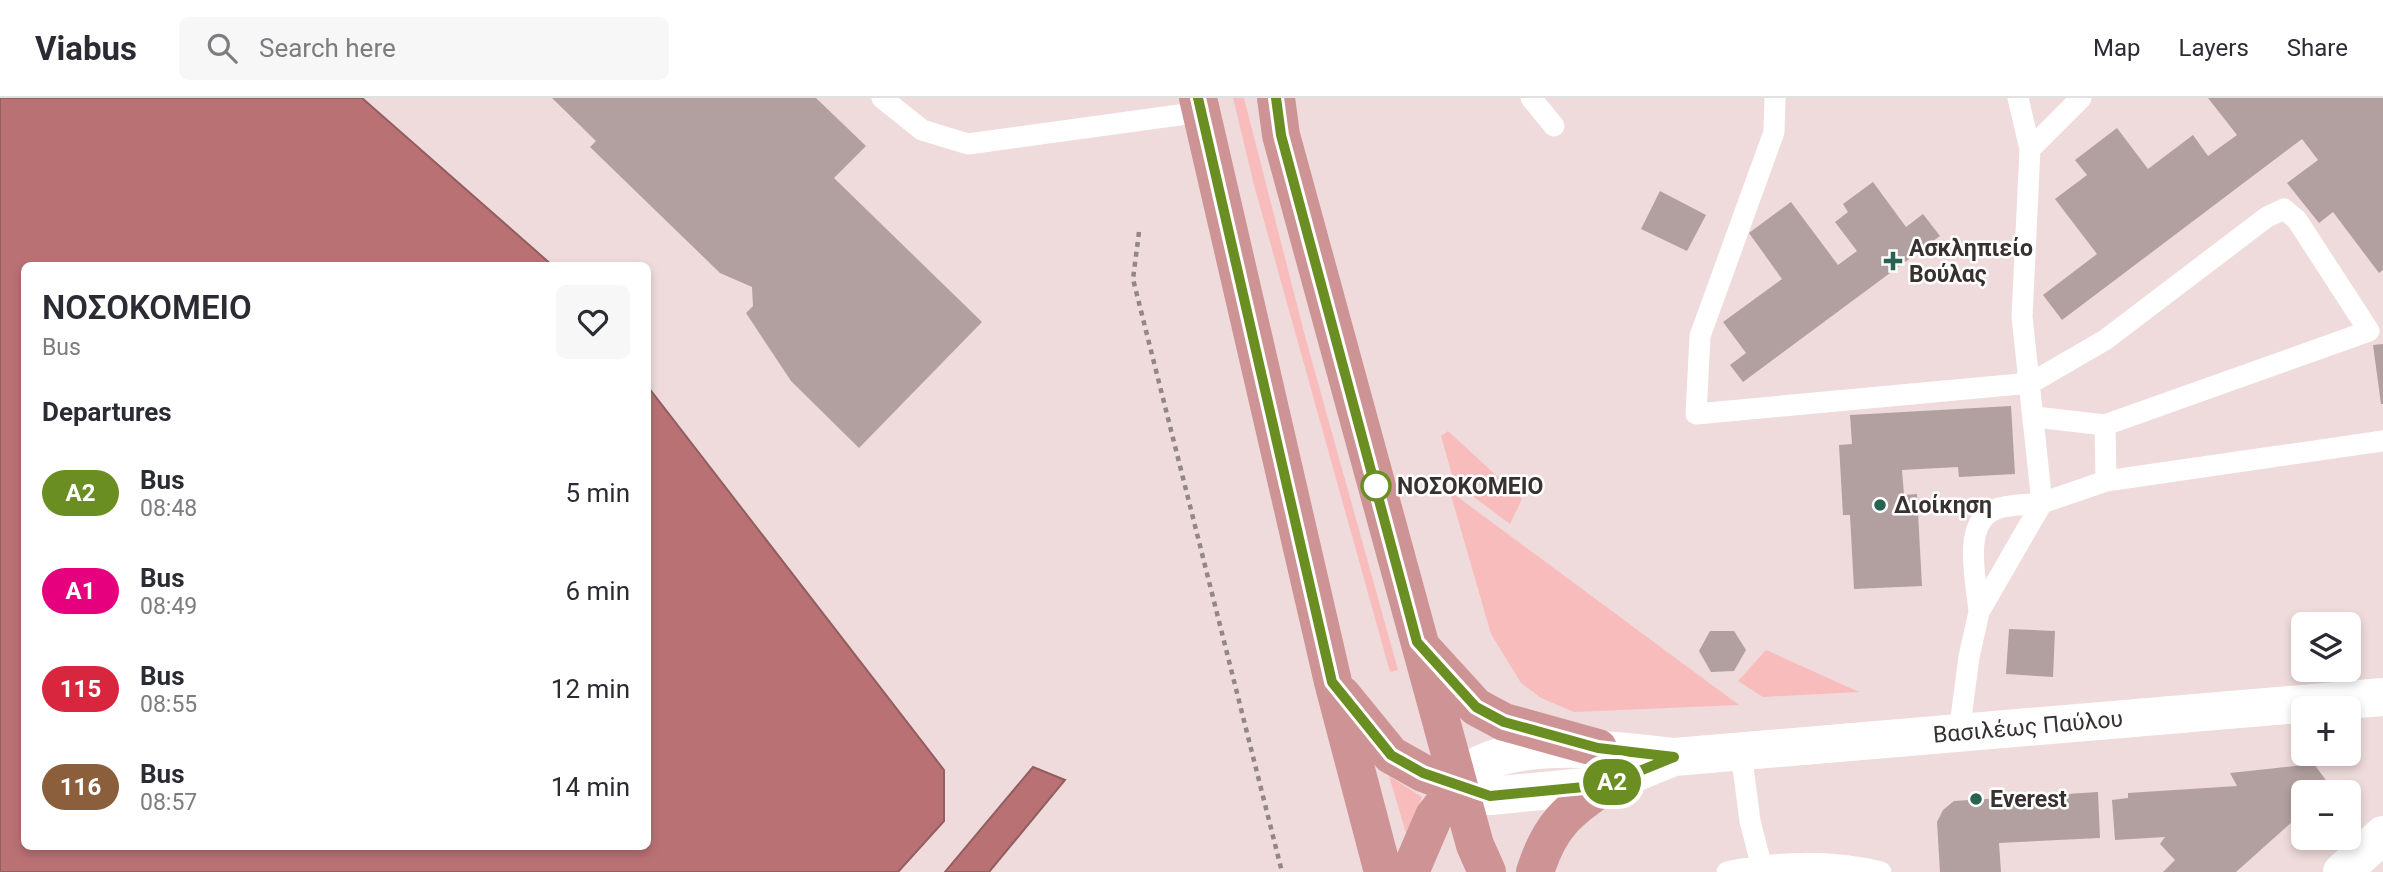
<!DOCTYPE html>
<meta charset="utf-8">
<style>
:root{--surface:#fff;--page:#f7f7f7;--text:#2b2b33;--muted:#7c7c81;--line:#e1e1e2}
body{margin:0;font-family:Roboto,sans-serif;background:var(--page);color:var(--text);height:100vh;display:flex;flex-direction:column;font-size:26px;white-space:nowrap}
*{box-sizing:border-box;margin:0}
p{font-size:23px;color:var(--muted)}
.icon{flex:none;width:38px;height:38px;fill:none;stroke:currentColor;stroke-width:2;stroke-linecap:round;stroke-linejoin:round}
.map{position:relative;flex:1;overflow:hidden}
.panel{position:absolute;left:21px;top:164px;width:630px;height:588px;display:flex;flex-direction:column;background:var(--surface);border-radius:10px;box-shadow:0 4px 10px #0003}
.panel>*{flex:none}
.badge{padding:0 14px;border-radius:23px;font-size:24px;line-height:46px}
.tools{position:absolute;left:2291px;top:514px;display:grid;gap:14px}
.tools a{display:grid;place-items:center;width:70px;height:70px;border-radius:10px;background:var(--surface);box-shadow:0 4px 10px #0003;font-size:35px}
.map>.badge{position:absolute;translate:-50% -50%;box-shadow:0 0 0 4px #fff}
h2{padding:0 21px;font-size:26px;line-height:63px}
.round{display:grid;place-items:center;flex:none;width:74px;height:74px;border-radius:10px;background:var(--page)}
.overview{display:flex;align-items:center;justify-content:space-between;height:119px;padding:0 21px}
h1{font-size:33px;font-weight:600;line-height:52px}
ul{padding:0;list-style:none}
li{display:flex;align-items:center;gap:21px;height:98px;padding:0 21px}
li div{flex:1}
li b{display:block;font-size:26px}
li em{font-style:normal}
li .badge{min-width:77px;font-weight:700;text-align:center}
header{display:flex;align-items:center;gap:42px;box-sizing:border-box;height:98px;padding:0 35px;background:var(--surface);border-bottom:2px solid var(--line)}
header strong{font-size:33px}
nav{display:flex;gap:38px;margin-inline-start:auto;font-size:24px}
.search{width:490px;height:63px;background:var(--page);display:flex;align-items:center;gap:18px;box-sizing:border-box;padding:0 24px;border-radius:10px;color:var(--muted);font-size:26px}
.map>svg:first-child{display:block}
</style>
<header>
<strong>Viabus</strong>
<div class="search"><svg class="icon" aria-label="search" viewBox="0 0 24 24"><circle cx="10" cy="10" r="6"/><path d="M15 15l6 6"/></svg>Search here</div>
<nav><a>Map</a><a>Layers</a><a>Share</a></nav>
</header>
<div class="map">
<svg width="2383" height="774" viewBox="0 0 2383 774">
<rect width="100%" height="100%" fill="#efdbdb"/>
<path fill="#f9bcbd" d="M1233 0H1244L1305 238 1398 572 1390 574 1254 87Z
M1448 333 1522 401 1510 426 1454 384 1441 338Z
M1450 394H1451L1739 607 1574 614 1541 600 1521 585 1491 536Z
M1766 552 1859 594 1763 599 1738 583Z
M1389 678 1422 699 1406 735Z"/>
<path fill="#ba7174" stroke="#935e60" stroke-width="2" d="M0 0H362L553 168H24V749H648V289L944 672V723L898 774H0Z
M1033 669 1065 682 989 774H945Z"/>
<path fill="#b29f9f" d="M552 0H816L866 48 834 80 982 224 859 350 791 283 746 215 753 208 752 189 720 175 590 49 596 43Z
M2208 0H2383V172L2379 175 2333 114 2319 125 2287 85 2318 62 2302 41 2062 222 2043 197 2097 156 2055 101 2087 77 2075 62 2117 30 2148 71 2193 37 2208 58 2237 37Z
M1873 84 1906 129 1923 116 1940 138 1743 284 1730 267 1746 255 1723 224 1782 181 1749 135 1791 104 1838 167 1857 153 1835 124 1848 114 1843 106Z
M1660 93 1706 117 1687 153 1641 131Z
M2383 246V306H2381L2373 247Z
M2011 308 2015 376 1959 379 1958 369 1902 372 1904 397 1917 396 1922 488 1854 491 1850 417H1843L1839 347 1852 346 1850 317Z
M2009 531 2055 533 2053 579 2006 576Z
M1710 533H1734L1746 552 1734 573 1711 574 1699 553Z
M2314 666 2331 689 2325 695H2303V714L2236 774H2163L2175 762 2160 746 2165 739 2115 742 2112 702 2128 700V695L2237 688 2230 675Z
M2098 694 2100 740 1999 745 2001 774H1940L1937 724 1943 712 1954 703Z"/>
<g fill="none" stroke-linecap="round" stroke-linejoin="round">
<path stroke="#938686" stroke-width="4.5" stroke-dasharray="5 5" stroke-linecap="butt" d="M1139 134 1133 181 1282 774"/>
<path stroke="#fff" stroke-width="21" d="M882 0 922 32 968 46 1201 14
M1531 0 1554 28
M1775 0 1774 34 1700 238 1696 316 2031 285 2105 242 2267 119 2284 111 2297 122 2369 233 2105 327 2106 383
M2030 51 2081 0
M2035 319 2105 327
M1979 514C1977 486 1961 426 1994 412 2007 406 2028 407 2042 405L2022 219 2030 51 2018 0
M1959 635 1969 559 1979 514 2042 405 2106 383 2383 343
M1741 654 1750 723 1761 766
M1727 774C1777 763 1832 762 1881 774"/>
<path stroke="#fff" stroke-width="38" d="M2342 774 2383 737"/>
<path stroke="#fff" stroke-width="38" d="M1674 659 1605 687 1490 698 1458 688C1465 681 1473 670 1481 666 1529 641 1622 653 1674 659L2383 599"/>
<path stroke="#ce9394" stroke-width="38" d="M1198 0 1333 584 1383 774
M1276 0 1281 37 1475 747 1487 774
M1423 551 1476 609 1504 624 1598 650
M1342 597 1391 657 1423 675 1458 688
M1410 774 1434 718 1458 688
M1535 774C1550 727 1566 715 1605 687"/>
</g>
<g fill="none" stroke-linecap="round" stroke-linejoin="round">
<g stroke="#fff" stroke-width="16">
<path id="line" d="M1198 0 1332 584 1391 657 1423 675 1490 698 1605 687 1674 659 1598 650 1504 624 1476 609 1417 544 1281 37 1276 0"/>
</g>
<use href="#line" stroke="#6b8e23" stroke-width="10"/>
</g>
<g fill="#27634f" stroke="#fff" stroke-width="2.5">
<path d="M1889.5 152.5h7v7h7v7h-7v7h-7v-7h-7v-7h7z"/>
<circle cx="1880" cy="407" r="7"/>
<circle cx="1976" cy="701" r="7"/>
</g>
<circle fill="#fff" stroke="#6b8e23" stroke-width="3.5" cx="1376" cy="388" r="14"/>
<g text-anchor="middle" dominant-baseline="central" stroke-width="5" stroke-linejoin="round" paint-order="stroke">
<g font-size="23" font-weight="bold" fill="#383131" stroke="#fff" text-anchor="start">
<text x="1909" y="150">Ασκληπιείο<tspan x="1909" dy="26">Βούλας</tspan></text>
<text x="1894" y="407">Διοίκηση</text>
<text x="1990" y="701">Everest</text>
</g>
<g font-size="23" font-weight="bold" fill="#383131" stroke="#fff" text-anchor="start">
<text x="1397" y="388">ΝΟΣΟΚΟΜΕΙΟ</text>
</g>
<g font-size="23" fill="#383131" stroke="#fff">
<text transform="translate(2028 629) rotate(-5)">Βασιλέως Παύλου</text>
</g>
</g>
</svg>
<div class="tools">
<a><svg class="icon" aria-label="layers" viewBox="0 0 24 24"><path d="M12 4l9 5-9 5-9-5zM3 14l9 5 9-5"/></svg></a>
<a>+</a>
<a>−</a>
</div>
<b class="badge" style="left:1612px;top:684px;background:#6b8e23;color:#fff">Α2</b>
<section class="panel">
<div class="overview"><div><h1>ΝΟΣΟΚΟΜΕΙΟ</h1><p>Bus</p></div><a class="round"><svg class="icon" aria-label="heart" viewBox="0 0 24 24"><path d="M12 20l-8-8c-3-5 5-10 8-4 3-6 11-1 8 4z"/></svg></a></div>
<h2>Departures</h2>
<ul>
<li><span class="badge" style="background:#6b8e23;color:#fff">Α2</span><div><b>Bus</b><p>08:48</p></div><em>5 min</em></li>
<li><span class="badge" style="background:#e6007e;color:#fff">Α1</span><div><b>Bus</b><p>08:49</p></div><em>6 min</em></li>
<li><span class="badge" style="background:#d7263d;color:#fff">115</span><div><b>Bus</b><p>08:55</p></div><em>12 min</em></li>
<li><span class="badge" style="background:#8b5e3c;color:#fff">116</span><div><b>Bus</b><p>08:57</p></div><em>14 min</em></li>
</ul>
</section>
</div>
